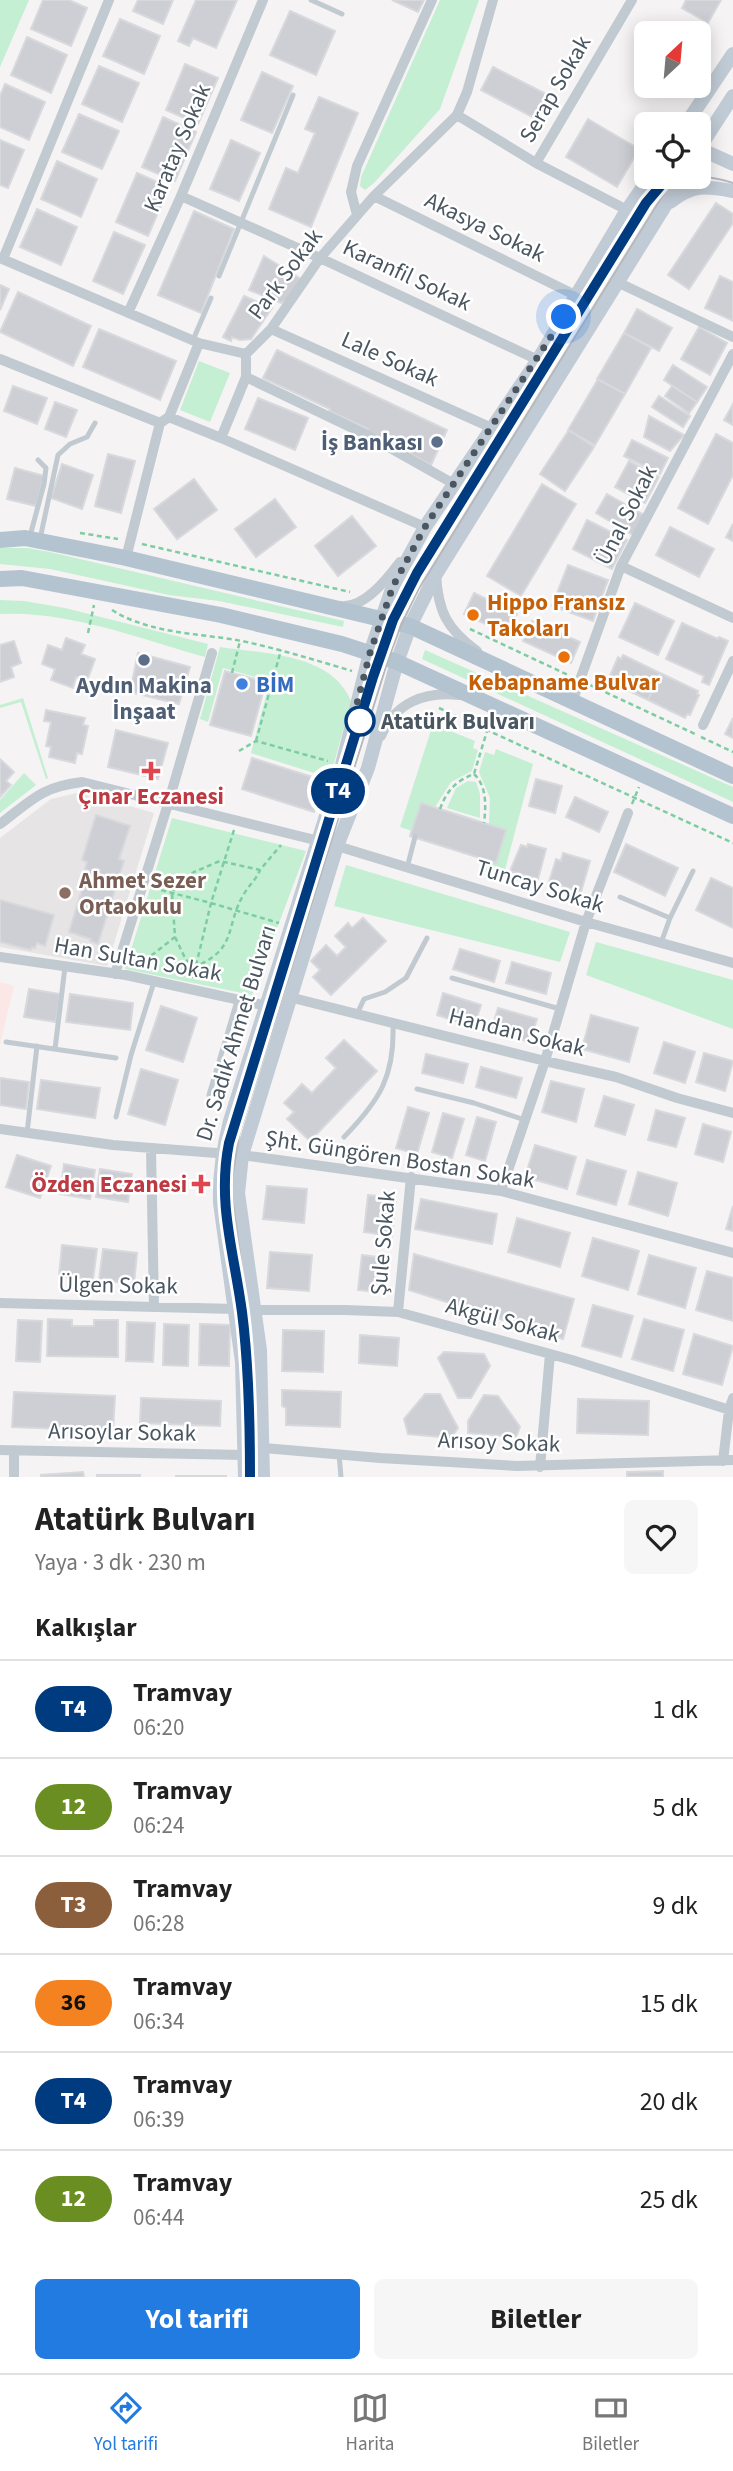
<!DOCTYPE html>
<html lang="tr">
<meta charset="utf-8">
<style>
:root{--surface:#fff;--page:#f6f6f6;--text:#222;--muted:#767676;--line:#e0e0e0;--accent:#217be0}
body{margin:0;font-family:"Source Sans 3",sans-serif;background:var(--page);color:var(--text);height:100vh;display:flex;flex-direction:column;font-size:26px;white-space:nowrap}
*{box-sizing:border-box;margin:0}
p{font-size:23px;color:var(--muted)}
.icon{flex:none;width:38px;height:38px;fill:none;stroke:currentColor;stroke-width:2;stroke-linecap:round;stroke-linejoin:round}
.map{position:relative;height:1477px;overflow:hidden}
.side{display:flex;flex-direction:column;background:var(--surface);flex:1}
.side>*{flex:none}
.badge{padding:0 14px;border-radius:23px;font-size:24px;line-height:46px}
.needle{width:46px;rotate:26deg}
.tools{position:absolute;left:634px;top:21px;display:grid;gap:14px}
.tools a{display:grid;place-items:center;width:77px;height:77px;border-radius:10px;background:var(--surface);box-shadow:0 4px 18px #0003;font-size:35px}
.you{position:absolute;width:35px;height:35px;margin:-18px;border:5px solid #fff;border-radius:50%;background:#1a73e8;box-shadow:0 0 0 10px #1a73e833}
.map>.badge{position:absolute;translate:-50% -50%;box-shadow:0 0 0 4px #fff}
h2{padding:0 35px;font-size:26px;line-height:63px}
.round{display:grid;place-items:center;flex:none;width:74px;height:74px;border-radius:10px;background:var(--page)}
.overview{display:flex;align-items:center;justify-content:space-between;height:119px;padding:0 35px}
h1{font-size:33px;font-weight:700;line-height:52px}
.action{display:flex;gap:14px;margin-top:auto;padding:14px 35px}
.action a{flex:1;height:80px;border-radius:10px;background:var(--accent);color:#fff;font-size:28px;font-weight:700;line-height:80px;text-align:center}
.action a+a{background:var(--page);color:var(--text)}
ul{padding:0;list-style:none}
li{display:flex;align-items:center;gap:21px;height:98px;padding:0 35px;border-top:2px solid var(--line)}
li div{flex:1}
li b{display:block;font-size:26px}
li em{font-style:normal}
li .badge{min-width:77px;font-weight:700;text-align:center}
.menu{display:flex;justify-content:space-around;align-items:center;height:98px;border-top:2px solid var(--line);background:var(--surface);font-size:19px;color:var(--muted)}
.menu a{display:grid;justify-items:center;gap:4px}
.menu .selected{color:var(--accent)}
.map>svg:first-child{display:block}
</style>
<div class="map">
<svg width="733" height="1477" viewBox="0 0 733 1477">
<rect width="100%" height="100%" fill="#f5f3f3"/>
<path fill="#e6e4e5" d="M81 792 154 813 107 966 0 947V838L51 799Z"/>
<path fill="#fbe7e6" d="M0 982 14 986 0 1044Z"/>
<path fill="#c4efd3" d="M0 0H29L0 67Z
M440 0H479L440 109 374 183 365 190 360 186 361 177Z
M199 361 230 373 210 422 180 410Z
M0 548H27L50 552 344 621 343 627 219 601 169 595 50 569 0 564Z
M0 600 24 601 65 608 208 644 205 657C141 639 67 610 0 614Z
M220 647C264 654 331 653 351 701L330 778 251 753 270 681 223 668 208 722 200 719Z
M425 650 733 787V802L422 659Z
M23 698 48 778 46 779 21 702 0 708V705Z
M433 724 475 741 473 748 478 750 472 771 451 782 435 807 421 803 412 831 400 827Z
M496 749 533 764 503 877 483 871 486 860 496 862 506 830 489 825 490 798 479 772 485 752 494 755Z
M24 773 36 785 0 813V800Z
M468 781 476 782 480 794V818L447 808 456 788Z
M172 818 306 851 252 995 125 969Z
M346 865 570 932 560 962 334 906Z
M596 942 733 980V1029L586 975Z"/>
<path fill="#cdcfd4" stroke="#d7d9dd" stroke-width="2" d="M43 0H69L87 8 71 46 31 29Z
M138 0H173L163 24 133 11Z
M196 0H237L216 48 193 38 189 46 178 41Z
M392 0H424L418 12Z
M686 0H721L708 23 682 8Z
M290 11 335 31 316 75 270 55Z
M120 19 160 36 144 74 103 56Z
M27 37 67 55 51 93 11 75Z
M185 64 218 78 198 124 166 110Z
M99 66 139 83 122 122 82 104Z
M493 67 548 95 536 119 481 90Z
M262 72 293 86 272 133 241 120Z
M5 84 45 102 29 140 0 127V96Z
M319 97 358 113 311 227 269 209 286 168 298 173 315 133 305 129Z
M79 114 119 131 102 169 62 152Z
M163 117 196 132 175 181 142 167Z
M588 119 639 149 617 187 566 157Z
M0 140 24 150 8 188 0 185Z
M231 140 260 153 239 201 210 189Z
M57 161 97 179 81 217 41 199Z
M137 173 169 187 148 236 116 222Z
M716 203 733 214V223L689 289 668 275Z
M37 209 77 227 61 265 20 247Z
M194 211 234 229 201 313 158 295Z
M114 232 145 245 123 294 93 281Z
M264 256 301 279 290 299 281 303 249 290Z
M720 276 733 282V321L705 308Z
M0 285 9 289 0 310Z
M18 292 91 326 73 366 0 332Z
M244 296 272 308 251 339 240 340 232 337 231 341 223 337Z
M637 309 672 328 659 351 624 333Z
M699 327 727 343 710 375 681 359Z
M99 329 176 361 160 400 83 367Z
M624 333 651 348 625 394 597 379Z
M277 350 447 430 431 465 368 432V429L329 411 330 409 263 378Z
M673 365 707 387 697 402 664 380Z
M598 379 625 394 595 445 568 430Z
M13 386 47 398 37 424 4 411Z
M672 386 697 402 689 413 665 396Z
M659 396 690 416 683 427 652 407Z
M258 398 308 418 295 450 245 429Z
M55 402 77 410 66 437 45 429Z
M733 404V425L724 420Z
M649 416 684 435 670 451 644 437Z
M569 430 594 447 565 491 540 474Z
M716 434 733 443V475L708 524 678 508Z
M632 440 668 458 660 474 624 456Z
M108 454 135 461 121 513 95 506Z
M629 461 659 477 645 503 615 487Z
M62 464 93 475 82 509 51 498Z
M15 468 44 476 36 506 7 499Z
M194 479 217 510 177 539 154 509Z
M542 484 576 504 521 596 487 576Z
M607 494 644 515 633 535 596 513Z
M275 499 296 527 256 557 235 529Z
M352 516 376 546 338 576 315 546Z
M587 520 627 540 612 569 573 549Z
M733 524V541L726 537Z
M670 527 714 549 699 577 656 555Z
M568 565 608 580 593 621 552 606Z
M474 593 517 614 507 634 464 614Z
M635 603 674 621 658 655 619 637Z
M532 621 580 642 571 663 523 641Z
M682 623 718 639 719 637 728 641 709 685 702 682 704 676 666 659Z
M66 638 85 645 81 654 95 659 87 681 76 677 73 688 51 680 55 669 42 664 48 645 62 650Z
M14 641 21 663 11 667 14 677 0 682V645Z
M138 653 190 667 179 704 130 692Z
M623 655 660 673 648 700 610 682 612 679 609 678 618 657 621 659Z
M225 671 266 682 251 736 210 725Z
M660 673 698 691 697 694 699 695 690 715 687 714 685 718 648 700Z
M46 710 85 718 83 725 88 726 82 754 77 753 75 763 49 757 51 747 46 746 51 722 44 721Z
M733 718V738L725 734Z
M116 730 168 743 158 779 108 767Z
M252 758 325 781 314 812 242 789Z
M0 759 14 772 6 781 11 785 0 797Z
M536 779 562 786 555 813 529 806Z
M575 797 608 812 599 832 566 817Z
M421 803 506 830 496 863 410 836Z
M96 815 130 826 119 859 124 861 98 944 90 941 91 939 69 932 88 870 85 869 87 862 82 860Z
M528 844 546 849 538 879 510 871 521 845 527 847Z
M626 844 678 868 665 896 614 872Z
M563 853 590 861 581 892 549 882 556 859 561 861Z
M711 878 733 888V928L696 910Z
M0 900 54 915 45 946 37 943 35 948 32 947 31 950 0 942Z
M363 918 386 941 331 995 313 977 320 970 311 961 326 945 337 956 346 947 335 936 348 923 352 928Z
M460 949 500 961 494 982 453 969Z
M512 962 551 973 546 994 506 983Z
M29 989 60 994 56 1022 24 1017Z
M443 993 481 1005 474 1027 437 1015Z
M70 994 133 1003 130 1030 66 1022Z
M161 1006 197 1018 183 1062 146 1050Z
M498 1008 537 1019 530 1042 491 1031Z
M591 1015 638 1028 629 1062 582 1049Z
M344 1040 377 1071 310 1141 287 1119 294 1112 284 1103 302 1084 312 1093 336 1068 326 1058Z
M664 1042 695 1052 685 1083 654 1073Z
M704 1053 733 1061 725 1091 696 1082Z
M426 1054 468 1064 463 1083 422 1073Z
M481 1067 522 1078 516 1098 476 1087Z
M141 1069 178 1080 165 1125 128 1114Z
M0 1078 29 1082 26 1109 0 1105Z
M41 1080 100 1088 95 1118 37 1109Z
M551 1081 584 1089 576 1122 542 1112Z
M604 1096 634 1105 625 1135 595 1126Z
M408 1107 429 1113 417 1154 396 1148Z
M656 1110 685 1118 676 1147 648 1140Z
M443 1113 464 1119 452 1158 432 1152Z
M477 1117 496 1122 485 1161 466 1155Z
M703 1124 731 1132 723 1162 695 1154Z
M535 1145 576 1157 567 1189 525 1177Z
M17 1155 51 1166 40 1198 6 1187Z
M587 1160 626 1171 616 1205 577 1194Z
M64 1164 95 1170 90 1199 60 1194Z
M100 1169 132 1174 128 1202 96 1197Z
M638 1172 677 1183 668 1216 629 1204Z
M267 1186 307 1189 304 1223 263 1219Z
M368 1195 396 1198 392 1236 364 1232Z
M421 1199 497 1214 492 1244 415 1229Z
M733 1206V1231L726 1229Z
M517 1218 570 1233 560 1267 508 1252Z
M593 1238 639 1251 628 1290 582 1276Z
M62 1245 97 1249 93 1279 59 1276Z
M103 1249 137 1253 134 1284 99 1280Z
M270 1252 312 1255 309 1291 267 1288Z
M414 1254 574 1299 563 1339 409 1290Z
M362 1255 387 1258 383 1293 358 1290Z
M649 1255 696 1268 685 1308 638 1294Z
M707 1271 733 1278V1321L696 1310Z
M593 1305 633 1316 621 1357 582 1346Z
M48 1319 72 1320V1326H94V1320H118V1357L47 1356Z
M644 1319 684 1330 673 1371 632 1359Z
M18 1320 42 1321 40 1362 16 1361Z
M127 1322 155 1323 153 1362 126 1361Z
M164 1324 189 1325 188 1366 163 1365Z
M200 1324 230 1325 229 1366 199 1365Z
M283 1330 324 1331 323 1372 282 1371Z
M694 1334 733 1346 722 1385 683 1374Z
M360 1335 399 1338 397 1366 359 1363Z
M444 1352 484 1354 490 1366 471 1398H458L438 1358Z
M282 1390 341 1392 340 1427 286 1425V1408L282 1406Z
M14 1392 115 1396 113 1431 12 1427Z
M425 1394H440L458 1428 451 1438 408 1434 404 1419Z
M484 1395 498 1396 520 1427 516 1437 468 1433V1421Z
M141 1398 221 1401 220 1426 140 1423Z
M578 1399 649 1401 648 1435 577 1433Z
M663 1471V1477H627V1472Z
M83 1472 84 1477H41V1475Z
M97 1475H140V1477H97Z
M176 1476H226V1477H176Z"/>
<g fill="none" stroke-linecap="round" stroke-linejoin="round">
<path stroke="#7dcda3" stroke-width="2.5" stroke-dasharray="5 3.5" stroke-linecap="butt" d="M80 533 118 539
M142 544 350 592
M112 610C150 634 199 633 242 641 279 649 315 660 352 671
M470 629 568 675
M88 633 94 605
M232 673 240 641
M590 685 695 734
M439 708 733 843
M701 737 733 752
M256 741 281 650
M239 751 256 741 328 761
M474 774C487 786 486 806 484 823
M632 804 639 787
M440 809C447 790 456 781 474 774L490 721
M234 830 211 903 279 923
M153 888 211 903 193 978
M175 937 186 960 196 966C238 949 225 925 244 894 249 885 256 880 260 870
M138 966 175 937 172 893 181 881 194 872 220 861 260 870 281 845"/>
<path stroke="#c1cad1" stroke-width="5" d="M311 0 342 14
M219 276 293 95
M193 340 211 298
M30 536 44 484 46 468 38 460
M40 539 58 455 70 444 87 437 95 423
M407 868 415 837
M620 897 670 918
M661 943 670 918 693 871
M452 978 560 1009
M357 1014 364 999 385 992 406 978 427 938
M6 1042 116 1058
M55 1049 65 967
M417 1089 474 1103 525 1120
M209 1095 237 1001
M116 1117 131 1055 154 982
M27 1133 37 1046
M344 1137C380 1100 395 1076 393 1023
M339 1454 341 1477"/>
<path stroke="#c1cad1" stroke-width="10" d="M457 115 536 163 627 210
M536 163 632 0
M181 196 320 258 538 360
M374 196 577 296
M357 215 351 192 357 166 432 0
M0 258 199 343 246 354 271 329 320 258 374 196 457 115 467 92 493 0
M3 259 109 0
M617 282 733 337
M128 313 181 196 263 0
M271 329 492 428
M246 354V377L367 435 454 484
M0 359 160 423
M169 417 221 438 425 527
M221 438 246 377
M126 558 160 423 169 417 199 343
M621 566 733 618
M436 574C438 612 447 629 477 651
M340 606C364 609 387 579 400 562
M572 702 621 566 733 354
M703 725 733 661
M381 736C395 703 424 691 459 695
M0 824C32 800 41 787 82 782L319 841
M337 846 586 922 733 963
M0 957 126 975 267 1006
M115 974 168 804 212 653
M289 997 545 1061 616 1077 677 1098 733 1113
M0 1129 113 1145 242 1155 501 1191 733 1253
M151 1149 154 1307
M501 1191 545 1061 586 922 628 813
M0 1303 235 1309
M256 1310H345L398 1312 572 1360 733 1411
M398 1312 411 1177
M264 1448 380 1458 517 1466 733 1460
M0 1450 244 1455
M723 1461 729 1410 733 1398
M540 1467 550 1354
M14 1477V1451"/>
<path stroke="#c1cbd5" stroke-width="14" d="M686 124 733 54
M698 148 733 164
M698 150 733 96
M670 202C693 184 705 186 733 191
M245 1477 242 1362 220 1203C219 1174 223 1149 230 1121L342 765 370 653 393 586 425 527 538 360 627 210 650 177
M263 1477 260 1350 238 1193 242 1155 337 846 368 768 397 662 410 626 436 574 683 177"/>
<path stroke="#b4c3d0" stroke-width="16" d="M0 540 25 538 126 558 410 626 733 776
M0 579 22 578 221 615 342 644 397 662 733 816"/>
<path stroke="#b5b8bc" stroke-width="2" d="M257 1477 253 1353 231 1187 239 1135 388 660 402 623 418 590 666 190C685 174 710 175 733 183"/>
</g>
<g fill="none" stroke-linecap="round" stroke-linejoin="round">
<g stroke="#fff" stroke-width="16">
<path id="line" d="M250 1477C250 1422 249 1366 242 1312 234 1252 217 1203 229 1143L373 677 393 620 417 573 646 203 663 183 672 177"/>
</g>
<use href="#line" stroke="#003b80" stroke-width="10"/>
<path stroke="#4a5660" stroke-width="7" stroke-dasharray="0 12.6" d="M360 721 353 719 370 653 393 586 425 527 564 317"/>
</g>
<g fill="#5c6f8a" stroke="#fff" stroke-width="2.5">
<circle cx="437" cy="442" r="7"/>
<circle cx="144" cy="660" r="7"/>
</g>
<g fill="#e8710a" stroke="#fff" stroke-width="2.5">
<circle cx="473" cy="615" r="7"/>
<circle cx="564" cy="657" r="7"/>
</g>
<circle fill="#3f7fe0" stroke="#fff" stroke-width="2.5" cx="242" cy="684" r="7"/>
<circle fill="#fff" stroke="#003b80" stroke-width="3.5" cx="360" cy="721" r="14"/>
<g fill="#e0444e" stroke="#fff" stroke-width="2.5">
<path d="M147.5 760.5h7v7h7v7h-7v7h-7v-7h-7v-7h7z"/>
<path d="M197.5 1173.5h7v7h7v7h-7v7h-7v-7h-7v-7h7z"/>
</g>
<circle fill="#8d6e63" stroke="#fff" stroke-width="2.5" cx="65" cy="893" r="7"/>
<g text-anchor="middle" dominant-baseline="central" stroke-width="5" stroke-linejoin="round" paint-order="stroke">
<g font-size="23" fill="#4a5660" stroke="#fff">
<text transform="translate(555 89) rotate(-60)">Serap Sokak</text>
<text transform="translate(177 148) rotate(-67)">Karatay Sokak</text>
<text transform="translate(485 227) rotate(26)">Akasya Sokak</text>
<text transform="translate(285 274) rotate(-53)">Park Sokak</text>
<text transform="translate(407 275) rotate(25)">Karanfil Sokak</text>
<text transform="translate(390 359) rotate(24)">Lale Sokak</text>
<text transform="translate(626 515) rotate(-63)">Ünal Sokak</text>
<text transform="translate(540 886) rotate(17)">Tuncay Sokak</text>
<text transform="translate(138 959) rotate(10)">Han Sultan Sokak</text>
<text transform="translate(517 1032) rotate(14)">Handan Sokak</text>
<text transform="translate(236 1033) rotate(-73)">Dr. Sadık Ahmet Bulvarı</text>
<text transform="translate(400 1159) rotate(9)">Şht. Güngören Bostan Sokak</text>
<text transform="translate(383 1243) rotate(-85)">Şule Sokak</text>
<text transform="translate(118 1285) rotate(1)">Ülgen Sokak</text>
<text transform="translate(503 1320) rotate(15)">Akgül Sokak</text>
<text transform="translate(122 1432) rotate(1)">Arısoylar Sokak</text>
<text transform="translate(499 1442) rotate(2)">Arısoy Sokak</text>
</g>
<g font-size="23" font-weight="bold" fill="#4e5e75" stroke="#fff" text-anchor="end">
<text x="423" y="442">İş Bankası</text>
<text x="144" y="685" text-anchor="middle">Aydın Makina<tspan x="144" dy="26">İnşaat</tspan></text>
</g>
<g font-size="23" font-weight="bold" fill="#c56008" stroke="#fff" text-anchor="start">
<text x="487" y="602">Hippo Fransız<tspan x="487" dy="26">Takoları</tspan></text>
<text x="564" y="682" text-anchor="middle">Kebapname Bulvar</text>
</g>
<g font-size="23" font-weight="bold" fill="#366cbe" stroke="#fff" text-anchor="start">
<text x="256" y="684">BİM</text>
</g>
<g font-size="23" font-weight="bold" fill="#4a5660" stroke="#fff" text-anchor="start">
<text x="381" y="721">Atatürk Bulvarı</text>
</g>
<g font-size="23" font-weight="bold" fill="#be3a42" stroke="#fff">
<text x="151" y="796">Çınar Eczanesi</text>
<text x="187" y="1184" text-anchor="end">Özden Eczanesi</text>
</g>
<g font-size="23" font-weight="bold" fill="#785e54" stroke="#fff" text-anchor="start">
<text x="79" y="880">Ahmet Sezer<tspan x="79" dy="26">Ortaokulu</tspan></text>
</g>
</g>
</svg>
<div class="tools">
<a><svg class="needle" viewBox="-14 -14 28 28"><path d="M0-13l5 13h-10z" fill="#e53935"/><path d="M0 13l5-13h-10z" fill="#767676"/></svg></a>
<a><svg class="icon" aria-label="locate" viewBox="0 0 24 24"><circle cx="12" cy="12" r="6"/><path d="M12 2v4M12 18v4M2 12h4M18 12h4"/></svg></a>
</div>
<div class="you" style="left:564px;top:317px"></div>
<b class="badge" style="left:338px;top:791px;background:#003b80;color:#fff">T4</b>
</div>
<section class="side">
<div class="overview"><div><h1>Atatürk Bulvarı</h1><p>Yaya · 3 dk · 230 m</p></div><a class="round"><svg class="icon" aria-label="heart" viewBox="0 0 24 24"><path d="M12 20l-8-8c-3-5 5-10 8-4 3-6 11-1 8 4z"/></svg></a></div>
<h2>Kalkışlar</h2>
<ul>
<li><span class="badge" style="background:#003b80;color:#fff">T4</span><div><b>Tramvay</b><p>06:20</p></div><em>1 dk</em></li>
<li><span class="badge" style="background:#6b8e23;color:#fff">12</span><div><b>Tramvay</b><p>06:24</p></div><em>5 dk</em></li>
<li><span class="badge" style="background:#8b5e3c;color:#fff">T3</span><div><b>Tramvay</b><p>06:28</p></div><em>9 dk</em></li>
<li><span class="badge" style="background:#f58220;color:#111">36</span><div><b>Tramvay</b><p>06:34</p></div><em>15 dk</em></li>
<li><span class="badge" style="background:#003b80;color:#fff">T4</span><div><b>Tramvay</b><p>06:39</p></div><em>20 dk</em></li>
<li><span class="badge" style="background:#6b8e23;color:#fff">12</span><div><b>Tramvay</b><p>06:44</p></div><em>25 dk</em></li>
</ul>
<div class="action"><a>Yol tarifi</a><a>Biletler</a></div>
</section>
<nav class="menu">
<a class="selected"><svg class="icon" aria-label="directions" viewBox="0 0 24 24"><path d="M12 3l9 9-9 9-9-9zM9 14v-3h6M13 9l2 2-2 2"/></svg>Yol tarifi</a>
<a><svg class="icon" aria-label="map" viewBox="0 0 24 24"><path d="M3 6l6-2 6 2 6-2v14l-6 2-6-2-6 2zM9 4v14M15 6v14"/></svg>Harita</a>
<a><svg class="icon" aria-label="tickets" viewBox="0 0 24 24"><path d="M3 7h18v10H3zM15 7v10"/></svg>Biletler</a>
</nav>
